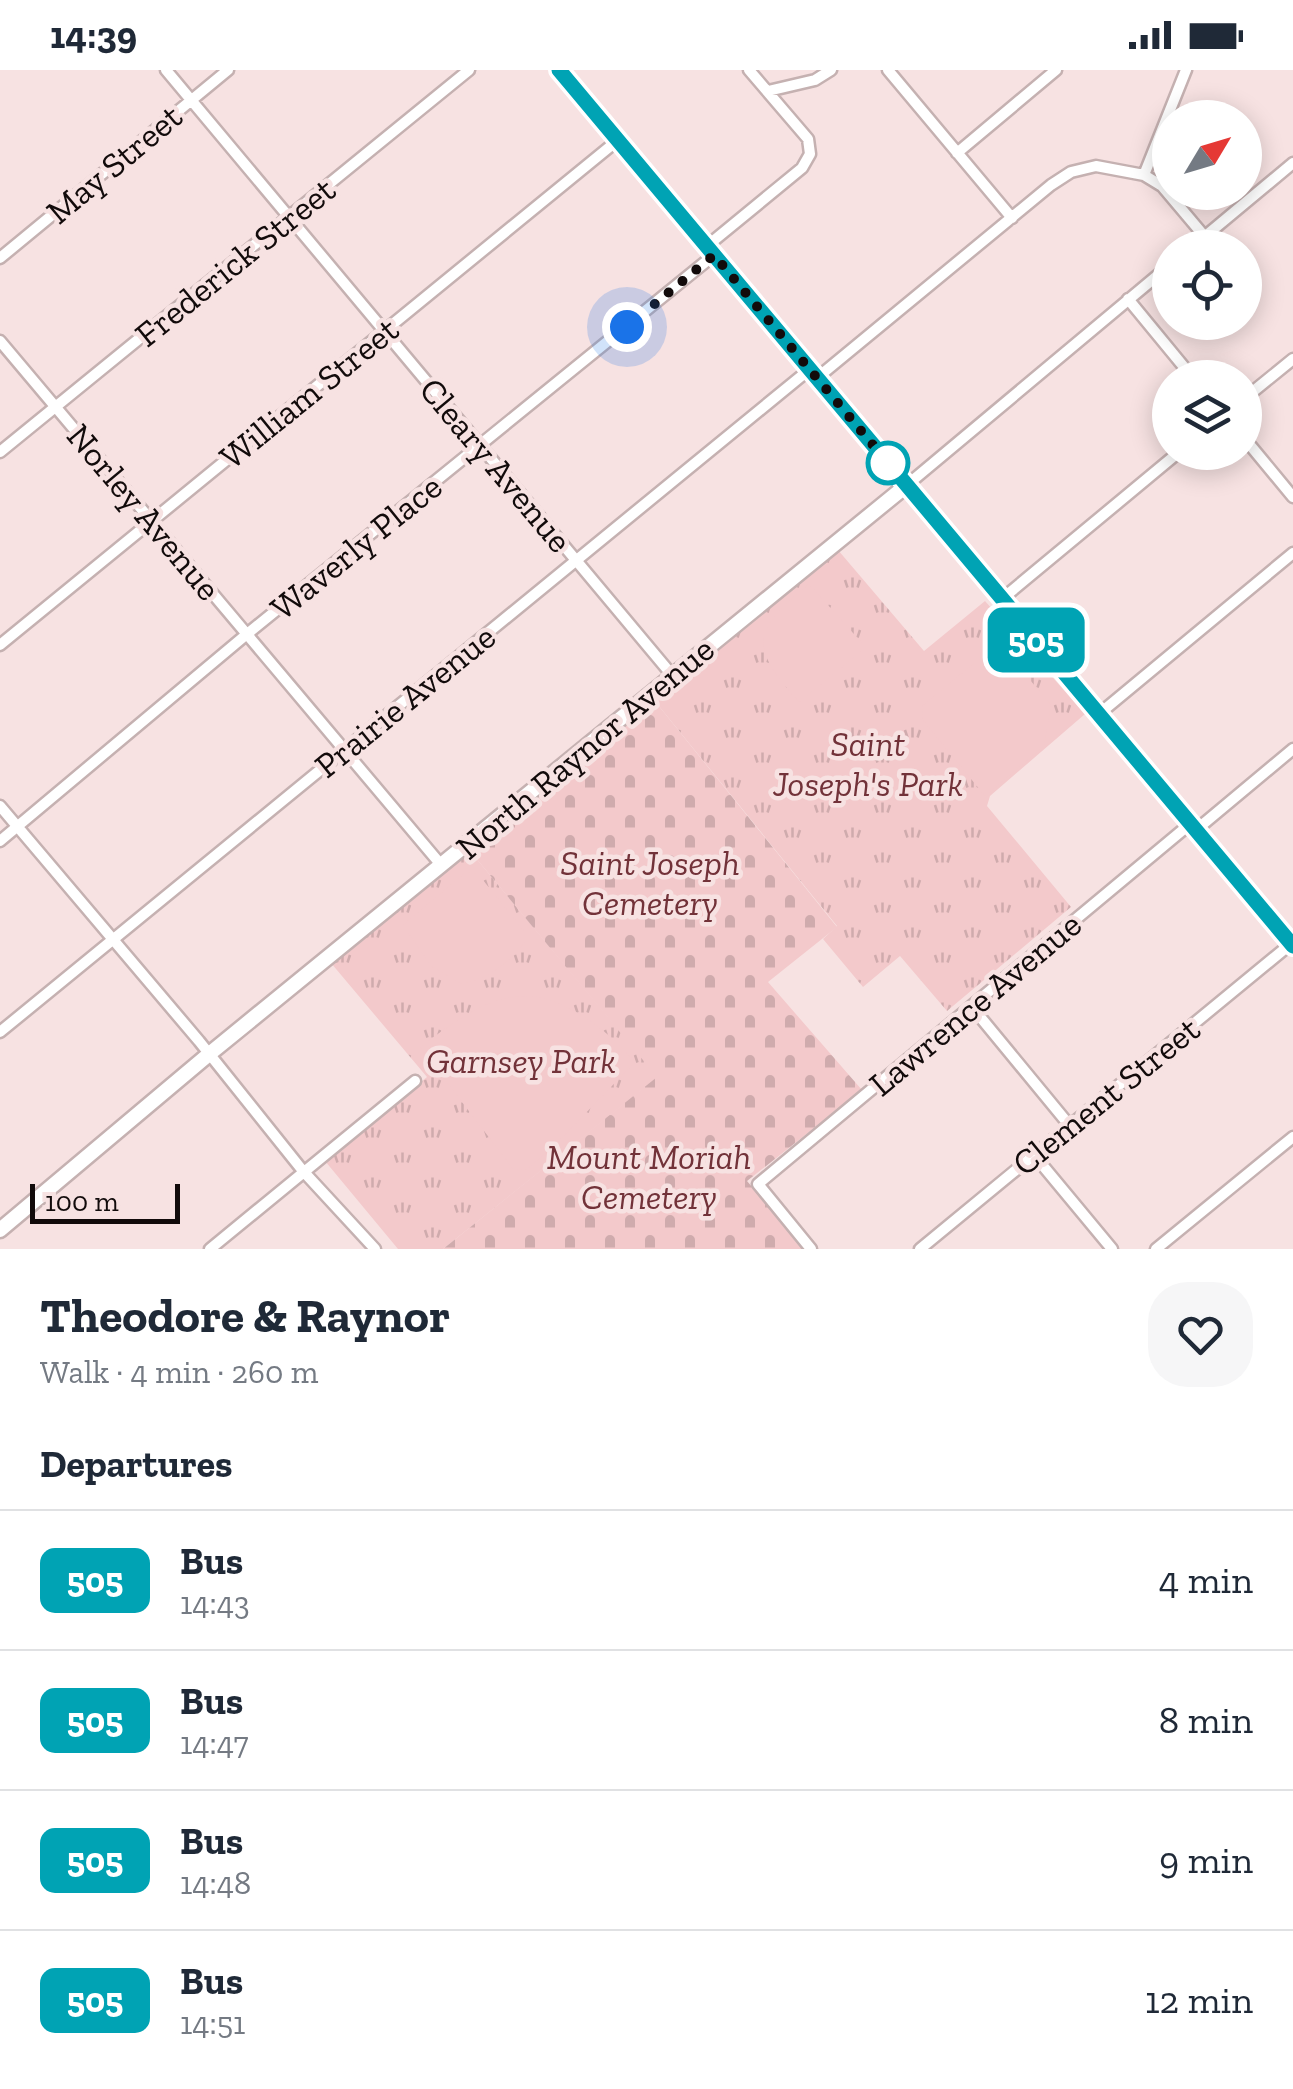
<!DOCTYPE html>
<meta charset="utf-8">
<style>
:root{--surface:#fff;--page:#f6f6f7;--text:#1f2937;--muted:#747a83;--line:#e0e1e3}
body{margin:0;font-family:"Zilla Slab",serif;background:var(--page);color:var(--text);height:100vh;display:flex;flex-direction:column;font-size:38px;white-space:nowrap}
*{box-sizing:border-box;margin:0}
p{font-size:32px;color:var(--muted)}
.icon{flex:none;width:55px;height:55px;fill:none;stroke:currentColor;stroke-width:2;stroke-linecap:round;stroke-linejoin:round}
.map{position:relative;height:1179px;overflow:hidden}
.panel{display:flex;flex-direction:column;background:var(--surface);flex:1}
.panel>*{flex:none}
.badge{padding:0 20px;border-radius:15px;font-size:35px;line-height:65px}
.needle{width:65px;rotate:52deg}
.tools{position:absolute;left:1152px;top:30px;display:grid;gap:20px}
.tools a{display:grid;place-items:center;width:110px;height:110px;border-radius:50%;background:var(--surface);box-shadow:0 5px 25px #0003;font-size:50px}
.scale{position:absolute;left:30px;bottom:25px;width:150px;box-sizing:border-box;padding-left:10px;border:5px solid #120b0b;border-top:0;font-size:28px;line-height:35px;white-space:nowrap;color:#120b0b;-webkit-text-stroke:8px #f7e2e2;paint-order:stroke}
.you{position:absolute;width:50px;height:50px;margin:-25px;border:8px solid #fff;border-radius:50%;background:#1a73e8;box-shadow:0 0 0 15px #1a73e833}
.map>.badge{position:absolute;translate:-50% -50%;box-shadow:0 0 0 5px #fff}
h2{padding:0 40px;font-size:38px;line-height:90px}
.round{display:grid;place-items:center;flex:none;width:105px;height:105px;border-radius:40px;background:var(--page)}
.head{display:flex;align-items:center;justify-content:space-between;height:170px;padding:0 40px}
h1{font-size:48px;font-weight:800;line-height:75px}
ul{padding:0;list-style:none}
li{display:flex;align-items:center;gap:30px;height:140px;padding:0 40px;border-top:2px solid var(--line)}
li div{flex:1}
li b{display:block;font-size:38px}
li em{font-style:normal}
li .badge{min-width:110px;font-weight:700;text-align:center}
.status{display:flex;justify-content:space-between;align-items:center;height:70px;padding:0 50px;background:var(--surface);direction:ltr}
.status svg{height:28px;fill:currentColor}
.map>svg:first-child{display:block}
</style>
<div class="status"><b>14:39</b><svg viewBox="0 0 49 12"><path d="M0 12V9h3v3zM5 12V6h3v6zM10 12V3h3v9zM15 12V0h3v12zM26 1h20v11H26zM47 4h2v5h-2z"/></svg></div>
<div class="map">
<svg width="1293" height="1179" viewBox="0 0 1293 1179">
<defs>
<pattern id="grass-tufts" width="24" height="20" patternUnits="userSpaceOnUse" patternTransform="scale(2.5)"><rect width="24" height="20" fill="#f3c9cb"/><path d="M3 7l-1-3M5 7V3M7 7l1-3M15 17l-1-3M17 17v-4M19 17l1-3" fill="none" stroke="#cfabad"/></pattern>
<pattern id="cemetery-stones" width="16" height="16" patternUnits="userSpaceOnUse" patternTransform="scale(2.5)"><rect width="16" height="16" fill="#f3c9cb"/><path d="M2 7V4a2 2 0 0 1 4 0v3zM10 15v-3a2 2 0 0 1 4 0v3z" fill="#cfabad"/></pattern>
</defs>
<rect width="100%" height="100%" fill="#f7e2e2"/>
<path fill="url(#grass-tufts)" d="M838 480 924 581 985 531 1085 644 990 726 987 736 1071 837 947 941 900 886 863 917 823 869 837 856 654 630Z
M470 781 658 1007 443 1179H398L325 1091 427 1007 331 893Z"/>
<path fill="url(#cemetery-stones)" d="M654 630 837 857 768 912 862 1020 747 1111 804 1179H443L657 1007 470 781Z"/>
<path fill="#f3c9cb" d="M809 514 862 573V581L799 632C749 577 752 560 809 514Z
M999 573 1051 635 1044 676 985 726 922 649 923 635Z
M466 802 478 804 529 867C511 890 492 908 462 914L431 896 403 855Z
M532 926C574 933 608 961 635 992L555 1075 526 1100 513 1099 420 977C454 952 489 924 532 926Z"/>
<g fill="none" stroke-linecap="round" stroke-linejoin="round">
<g stroke="#c5b1b1" stroke-width="15">
<path id="minor" d="M166 0 672 605
M888 0 1012 148
M768 21 815 10 831 0
M957 83 1056 0
M1144 105 1186 0
M707 176 802 98 810 84 808 69 749 0
M1191 178 1293 93
M0 188 228 0
M1128 229 1193 308
M0 271 442 796
M817 308 1051 115 1071 102 1096 96 1144 105 1162 116 1205 167
M1245 328 1293 289
M1245 369 1293 427
M0 382 469 0
M907 415 1170 195
M1002 529 1179 382
M0 575 618 70
M1099 644 1293 483
M0 736 199 971 303 1101 375 1179
M1196 760 1293 679
M0 771 247 564 714 185
M972 937 1070 1056
M0 962 810 299
M1034 1085 1112 1179
M210 1179 415 1011
M811 1179 758 1114 1190 754
M920 1179 1293 872
M1156 1179 1293 1067"/>
</g>
<g stroke="#c5b1b1" stroke-width="19">
<path id="secondary" d="M559 0 1293 876
M0 1160 208 985 907 415"/>
</g>
<use href="#minor" stroke="#fff" stroke-width="10"/>
<use href="#secondary" stroke="#fff" stroke-width="14"/>
</g>
<g fill="none" stroke-linecap="round" stroke-linejoin="round">
<g stroke="#fff" stroke-width="22">
<path id="line" d="M559 0 1293 876"/>
</g>
<use href="#line" stroke="#00a3b4" stroke-width="15"/>
<path stroke="#120b0b" stroke-width="10" stroke-dasharray="0 18" d="M627 257 714 185 888 393"/>
</g>
<circle fill="#fff" stroke="#00a3b4" stroke-width="5" cx="888" cy="393" r="20"/>
<g text-anchor="middle" dominant-baseline="central" stroke-width="9" stroke-linejoin="round" paint-order="stroke">
<g font-size="35" fill="#120b0b" stroke="#f7e2e2">
<text transform="translate(114 94) rotate(-40)">May Street</text>
<text transform="translate(235 192) rotate(-39)">Frederick Street</text>
<text transform="translate(309 323) rotate(-39)">William Street</text>
<text transform="translate(496 395) rotate(50)">Cleary Avenue</text>
<text transform="translate(144 442) rotate(50)">Norley Avenue</text>
<text transform="translate(356 477) rotate(-39)">Waverly Place</text>
<text transform="translate(405 631) rotate(-39)">Prairie Avenue</text>
<text transform="translate(585 678) rotate(-40)">North Raynor Avenue</text>
<text transform="translate(975 934) rotate(-40)">Lawrence Avenue</text>
<text transform="translate(1106 1026) rotate(-39)">Clement Street</text>
</g>
<g font-size="35" font-style="italic" fill="#723239" stroke="#f7e2e2">
<text x="868" y="674">Saint<tspan x="868" dy="40">Joseph's Park</tspan></text>
<text x="650" y="793">Saint Joseph<tspan x="650" dy="40">Cemetery</tspan></text>
<text x="521" y="991">Garnsey Park</text>
<text x="649" y="1087">Mount Moriah<tspan x="649" dy="40">Cemetery</tspan></text>
</g>
</g>
</svg>
<div class="tools">
<a><svg class="needle" viewBox="-14 -14 28 28"><path d="M0-13l5 13h-10z" fill="#e53935"/><path d="M0 13l5-13h-10z" fill="#747a83"/></svg></a>
<a><svg class="icon" aria-label="locate" viewBox="0 0 24 24"><circle cx="12" cy="12" r="6"/><path d="M12 2v4M12 18v4M2 12h4M18 12h4"/></svg></a>
<a><svg class="icon" aria-label="layers" viewBox="0 0 24 24"><path d="M12 4l9 5-9 5-9-5zM3 14l9 5 9-5"/></svg></a>
</div>
<div class="scale">100 m</div>
<div class="you" style="left:627px;top:257px"></div>
<b class="badge" style="left:1036px;top:570px;background:#00a3b4;color:#fff">505</b>
</div>
<section class="panel">
<div class="head"><div><h1>Theodore &amp; Raynor</h1><p>Walk · 4 min · 260 m</p></div><a class="round"><svg class="icon" aria-label="heart" viewBox="0 0 24 24"><path d="M12 20l-8-8c-3-5 5-10 8-4 3-6 11-1 8 4z"/></svg></a></div>
<h2>Departures</h2>
<ul>
<li><span class="badge" style="background:#00a3b4;color:#fff">505</span><div><b>Bus</b><p>14:43</p></div><em>4 min</em></li>
<li><span class="badge" style="background:#00a3b4;color:#fff">505</span><div><b>Bus</b><p>14:47</p></div><em>8 min</em></li>
<li><span class="badge" style="background:#00a3b4;color:#fff">505</span><div><b>Bus</b><p>14:48</p></div><em>9 min</em></li>
<li><span class="badge" style="background:#00a3b4;color:#fff">505</span><div><b>Bus</b><p>14:51</p></div><em>12 min</em></li>
</ul>
</section>
